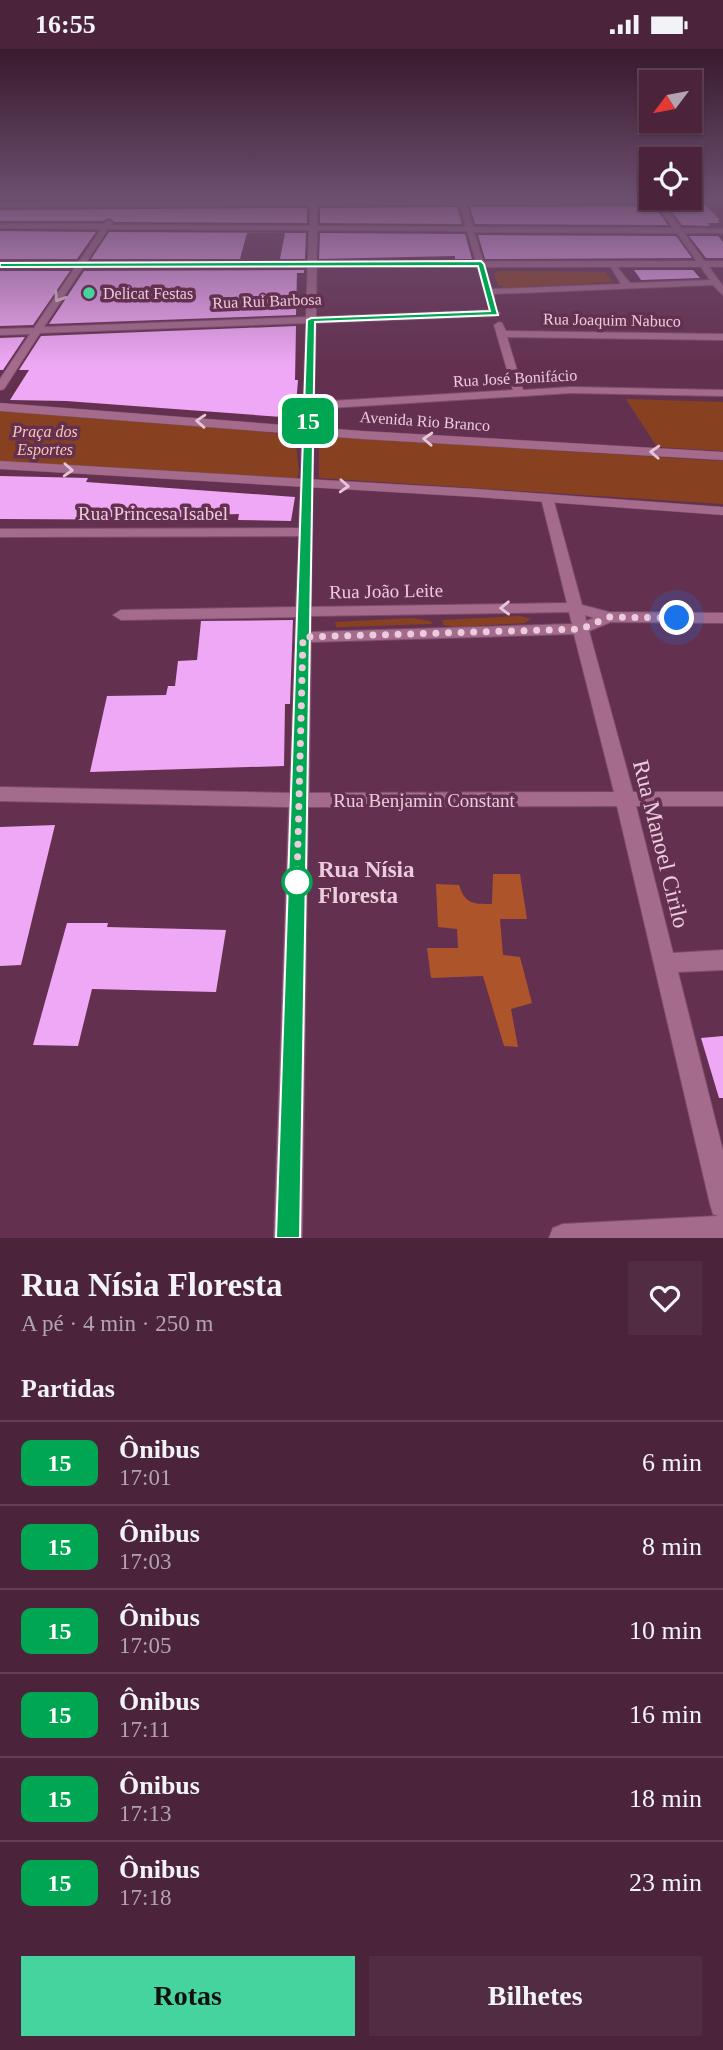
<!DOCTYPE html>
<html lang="pt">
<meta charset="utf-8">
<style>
:root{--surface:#4b243c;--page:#522c43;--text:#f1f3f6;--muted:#b2a4af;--line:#624156;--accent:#46d49e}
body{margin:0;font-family:Georgia,serif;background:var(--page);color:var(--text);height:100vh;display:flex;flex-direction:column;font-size:26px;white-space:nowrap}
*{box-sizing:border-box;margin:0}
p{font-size:23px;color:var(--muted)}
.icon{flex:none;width:38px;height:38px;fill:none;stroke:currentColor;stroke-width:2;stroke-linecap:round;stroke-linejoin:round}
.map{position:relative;height:1189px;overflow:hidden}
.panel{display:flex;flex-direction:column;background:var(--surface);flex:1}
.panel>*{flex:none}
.badge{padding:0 14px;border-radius:10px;font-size:24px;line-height:46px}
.needle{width:46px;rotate:238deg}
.buttons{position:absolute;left:639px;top:21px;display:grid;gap:14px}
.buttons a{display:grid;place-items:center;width:63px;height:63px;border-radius:0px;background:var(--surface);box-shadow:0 2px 5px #0004,0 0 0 2px var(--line);font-size:35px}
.you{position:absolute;width:35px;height:35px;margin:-18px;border:5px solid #fff;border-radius:50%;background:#1a73e8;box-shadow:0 0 0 10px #1a73e833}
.map>.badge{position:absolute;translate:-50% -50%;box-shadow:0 0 0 4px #fff}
h2{padding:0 21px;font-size:26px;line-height:63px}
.round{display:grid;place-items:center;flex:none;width:74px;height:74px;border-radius:0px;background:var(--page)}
.headline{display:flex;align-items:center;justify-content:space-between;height:119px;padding:0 21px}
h1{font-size:33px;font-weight:700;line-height:52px}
.action{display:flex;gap:14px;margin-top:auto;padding:14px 21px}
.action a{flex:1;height:80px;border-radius:0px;background:var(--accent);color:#111;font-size:28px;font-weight:700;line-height:80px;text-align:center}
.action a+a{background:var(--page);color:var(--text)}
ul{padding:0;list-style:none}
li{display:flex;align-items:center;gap:21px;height:84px;padding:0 21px;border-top:2px solid var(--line)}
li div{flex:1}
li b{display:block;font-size:26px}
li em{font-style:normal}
li .badge{min-width:77px;font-weight:700;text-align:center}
.status{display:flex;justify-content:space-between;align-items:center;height:49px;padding:0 35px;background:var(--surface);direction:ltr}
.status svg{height:19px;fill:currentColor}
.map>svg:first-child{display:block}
</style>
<div class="status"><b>16:55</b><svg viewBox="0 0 49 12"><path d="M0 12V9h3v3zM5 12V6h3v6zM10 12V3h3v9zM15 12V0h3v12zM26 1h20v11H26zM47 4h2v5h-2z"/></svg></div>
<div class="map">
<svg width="723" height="1189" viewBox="0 0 723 1189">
<rect width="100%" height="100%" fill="#643050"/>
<path fill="#874121" d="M499 222 605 223 614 233 507 239 498 236 494 225Z
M626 350 723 353V402L657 398Z
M0 362 221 377 295 387 299 423 297 429 291 431 0 414Z
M319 387 723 412V455L319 429Z
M520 567 531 570 525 574 456 578 443 576 442 571Z
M412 569 431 572 432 575 343 578H336L335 573Z"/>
<path fill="#ae542a" d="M493 825H520L527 870H500L503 906 520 908 532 954 511 960 518 998 504 997 483 927 431 929 427 899H458L457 880 438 878 436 835 459 836C465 855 473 855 492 855Z"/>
<path fill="#efa8f5" d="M702 153 720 171H717L720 174H707L710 177 682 176 665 154Z
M654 157 668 176 475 175 470 158Z
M457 158 462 175 320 174V159Z
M307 159V174L115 173 110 169 103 172H0V161Z
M0 182 96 183 77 210H0Z
M109 183 306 184 305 210H280L285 184H247L240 210H91Z
M320 184 465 185 472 210H455V207L319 210Z
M478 186 676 187 692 209 485 210Z
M689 187H718L723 193V209H706Z
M304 221V224H297L296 266 49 275 84 222Z
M634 221H693L700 229 641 231Z
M0 222H70L33 276 0 277Z
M296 277 295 331H298L295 369 66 352 10 351 29 321H19L41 287Z
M25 288 3 321H0V289Z
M0 427 88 429 86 433 295 448 291 472 238 471 239 465 207 466 205 471 0 470Z
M293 571 290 655H285L284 717 90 723 107 647 166 646 168 637H175L178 612 197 611 201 572Z
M55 776 21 916 0 917V778Z
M67 874H108L107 878 226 881 216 943 92 940 78 997 33 996Z
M723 987V1049H719L701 989Z"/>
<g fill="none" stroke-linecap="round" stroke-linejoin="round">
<g stroke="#7c4f6b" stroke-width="2">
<path id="minor" d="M311 150H317V152L659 150 681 179 723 180V184H684L723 237V246L713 236 494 245 495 251 491 254 487 251 467 182 317 181 316 268 495 261 500 264 495 267 316 274 314 353 513 341 494 276 499 273 502 274 506 282 723 285V291L507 288 523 341 571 338 723 341V347L571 344 314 360 311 558 567 554 541 449 547 445 553 449 582 556 609 563 723 564V574L611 573 589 582 633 743H723V757H636L673 904 723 901V921L678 923 723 1102V1189H549L553 1179 563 1175 718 1167 713 1165 710 1155 617 757 308 758 302 1189H274L289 758 0 752V738L290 744 296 568 121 571 113 566 121 561 296 558 299 487 0 488V480L299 479 306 274 40 284 4 340 0 341V330L30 285 0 286V280L34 279 101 180 0 179V175H104L109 171 113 173 111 176 310 177V156L0 158V154L310 152ZM655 154 673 179 473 178 466 155ZM459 155 466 178 317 177V156ZM108 180 309 181 306 268 44 278ZM474 183 677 184 710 231 630 234 613 213 609 215 621 235 492 240ZM569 563 572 575 311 583V567ZM585 566 594 569 586 572ZM574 585 614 743 309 744 311 593Z"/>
</g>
<g stroke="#7c4f6b" stroke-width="1">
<path id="secondary" d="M723 212V218L0 219V213Z
M0 354 362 382 723 403V411L362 390 0 362Z
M0 412 477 440 723 458V466L477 448 0 420Z"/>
</g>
<use href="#minor" fill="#a56b8d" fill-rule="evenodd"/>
<use href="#secondary" fill="#a56b8d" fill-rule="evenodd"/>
</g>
<defs><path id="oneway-chevron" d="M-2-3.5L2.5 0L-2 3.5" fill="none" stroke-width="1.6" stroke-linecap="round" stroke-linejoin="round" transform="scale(1.75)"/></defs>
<g stroke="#e8c6d9">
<use href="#oneway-chevron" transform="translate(59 248) rotate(123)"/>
<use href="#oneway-chevron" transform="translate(201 372) rotate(-176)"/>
<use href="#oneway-chevron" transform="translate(428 390) rotate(-177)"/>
<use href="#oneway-chevron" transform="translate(655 403) rotate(-177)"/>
<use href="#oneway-chevron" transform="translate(68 421) rotate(3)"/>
<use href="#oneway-chevron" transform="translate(344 437) rotate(3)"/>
<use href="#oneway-chevron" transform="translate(505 559) rotate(179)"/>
</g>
<linearGradient id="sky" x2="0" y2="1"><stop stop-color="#371a2c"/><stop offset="0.47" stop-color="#6c4e6f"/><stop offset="1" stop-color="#6c4e6f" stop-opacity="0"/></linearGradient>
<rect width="723" height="316" fill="url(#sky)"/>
<path fill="#00a651" stroke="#fff" stroke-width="2" d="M481 212 484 215 498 266 315 273 300 1189H276L307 271 311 269 490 262 478 217 0 218V214Z"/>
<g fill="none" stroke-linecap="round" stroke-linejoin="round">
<path stroke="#eccbdd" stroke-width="7" stroke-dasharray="0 12.6" d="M297 833 303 588 581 580 609 568 677 569"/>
</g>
<circle fill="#46d49e" stroke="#643050" stroke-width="2.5" cx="89" cy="244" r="7"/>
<circle fill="#fff" stroke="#00a651" stroke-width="3.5" cx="297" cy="833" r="14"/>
<g text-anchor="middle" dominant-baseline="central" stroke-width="7" stroke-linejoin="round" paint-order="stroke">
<g font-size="16" fill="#eccbdd" stroke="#643050" text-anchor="start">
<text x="103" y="244">Delicat Festas</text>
</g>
<g font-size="16" fill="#eccbdd" stroke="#643050">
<text transform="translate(267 252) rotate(-2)">Rua Rui Barbosa</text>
<text transform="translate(612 271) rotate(1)">Rua Joaquim Nabuco</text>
<text transform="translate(515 329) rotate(-3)">Rua José Bonifácio</text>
<text transform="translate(425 372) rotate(4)">Avenida Rio Branco</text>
</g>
<g font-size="16" font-style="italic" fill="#f9c7b2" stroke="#643050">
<text x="45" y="382">Praça dos<tspan x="45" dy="18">Esportes</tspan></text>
</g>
<g font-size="19" fill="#eccbdd" stroke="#643050">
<text x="153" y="464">Rua Princesa Isabel</text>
<text transform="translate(386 542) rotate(-1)">Rua João Leite</text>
<text x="424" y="751">Rua Benjamin Constant</text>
</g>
<g font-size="23" fill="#eccbdd" stroke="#643050">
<text transform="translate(661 795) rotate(76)">Rua Manoel Cirilo</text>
</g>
<g font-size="23" font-weight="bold" fill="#eccbdd" stroke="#643050" text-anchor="start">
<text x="318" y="820">Rua Nísia<tspan x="318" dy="26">Floresta</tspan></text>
</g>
</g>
</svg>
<div class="buttons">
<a><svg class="needle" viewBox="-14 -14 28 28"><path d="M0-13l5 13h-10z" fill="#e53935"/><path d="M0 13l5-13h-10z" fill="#b2a4af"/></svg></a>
<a><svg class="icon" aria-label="locate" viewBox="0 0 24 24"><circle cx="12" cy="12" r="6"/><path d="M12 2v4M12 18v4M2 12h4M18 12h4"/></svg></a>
</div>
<div class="you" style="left:677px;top:569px"></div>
<b class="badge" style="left:308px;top:372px;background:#00a651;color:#fff">15</b>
</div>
<section class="panel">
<div class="headline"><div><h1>Rua Nísia Floresta</h1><p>A pé · 4 min · 250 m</p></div><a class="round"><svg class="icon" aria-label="heart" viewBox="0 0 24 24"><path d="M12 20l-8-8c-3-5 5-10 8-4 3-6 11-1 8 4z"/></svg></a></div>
<h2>Partidas</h2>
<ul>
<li><span class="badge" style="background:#00a651;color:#fff">15</span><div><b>Ônibus</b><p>17:01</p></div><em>6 min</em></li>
<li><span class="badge" style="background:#00a651;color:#fff">15</span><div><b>Ônibus</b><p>17:03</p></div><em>8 min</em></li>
<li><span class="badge" style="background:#00a651;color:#fff">15</span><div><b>Ônibus</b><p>17:05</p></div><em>10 min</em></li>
<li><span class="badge" style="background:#00a651;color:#fff">15</span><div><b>Ônibus</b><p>17:11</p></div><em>16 min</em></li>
<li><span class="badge" style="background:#00a651;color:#fff">15</span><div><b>Ônibus</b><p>17:13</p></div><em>18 min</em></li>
<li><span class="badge" style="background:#00a651;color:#fff">15</span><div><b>Ônibus</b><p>17:18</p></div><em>23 min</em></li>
</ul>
<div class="action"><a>Rotas</a><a>Bilhetes</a></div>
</section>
